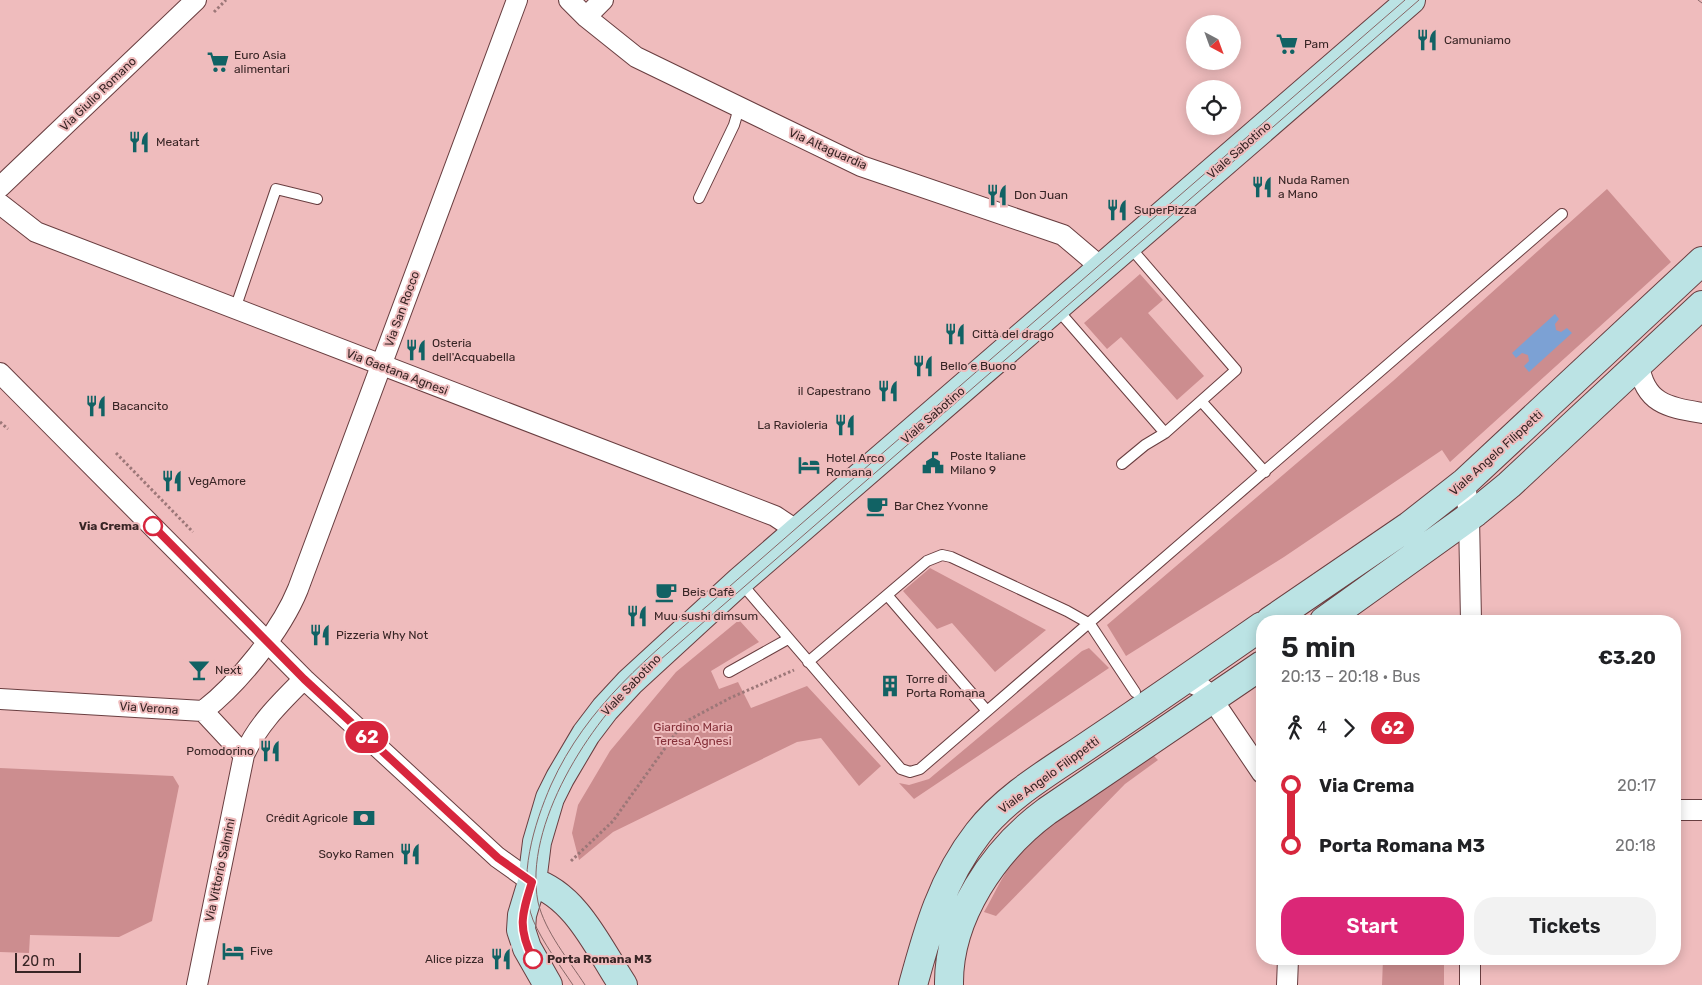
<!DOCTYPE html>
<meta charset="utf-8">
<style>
:root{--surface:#fff;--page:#f2f2f2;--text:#202124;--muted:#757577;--accent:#db2777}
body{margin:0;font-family:Rubik,sans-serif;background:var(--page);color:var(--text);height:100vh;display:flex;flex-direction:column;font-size:19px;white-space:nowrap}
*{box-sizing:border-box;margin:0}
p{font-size:16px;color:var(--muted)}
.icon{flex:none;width:28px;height:28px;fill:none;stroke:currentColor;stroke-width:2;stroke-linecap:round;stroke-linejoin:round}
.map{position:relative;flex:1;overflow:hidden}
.sheet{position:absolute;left:1256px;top:615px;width:425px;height:350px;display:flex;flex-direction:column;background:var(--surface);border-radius:20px;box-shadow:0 2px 12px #0003}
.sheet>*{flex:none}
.badge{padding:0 10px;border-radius:16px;font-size:18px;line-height:32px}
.needle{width:32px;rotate:139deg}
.fabs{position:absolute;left:1186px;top:15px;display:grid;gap:10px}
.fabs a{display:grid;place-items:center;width:55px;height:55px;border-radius:50%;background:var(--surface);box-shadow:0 2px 12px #0003;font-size:25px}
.scale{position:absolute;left:15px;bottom:12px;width:66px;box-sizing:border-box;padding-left:5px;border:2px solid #382525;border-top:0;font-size:14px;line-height:18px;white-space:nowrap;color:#382525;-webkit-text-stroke:4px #efbcbd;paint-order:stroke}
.map>.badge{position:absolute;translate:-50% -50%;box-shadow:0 0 0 2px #fff}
.legs{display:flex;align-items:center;gap:8px;height:55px;padding:0 25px;font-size:16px}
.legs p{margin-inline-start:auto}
.overview{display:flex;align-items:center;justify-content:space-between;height:85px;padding:0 25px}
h1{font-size:28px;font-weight:600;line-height:38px}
.primary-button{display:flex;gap:10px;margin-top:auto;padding:10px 25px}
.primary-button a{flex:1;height:58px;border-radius:20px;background:var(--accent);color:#fff;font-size:20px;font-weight:600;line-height:58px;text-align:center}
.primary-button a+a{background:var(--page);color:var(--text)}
ul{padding:0 25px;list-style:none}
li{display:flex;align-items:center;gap:18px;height:60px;font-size:19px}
li i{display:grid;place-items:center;width:8px;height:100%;margin:0 6px;background:currentColor}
li i::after{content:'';width:12px;height:12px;margin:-6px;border:4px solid;border-radius:50%;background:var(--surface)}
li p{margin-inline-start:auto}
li:first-child i{background:linear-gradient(#0000 50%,currentColor 0)}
li:last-child i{background:linear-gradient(currentColor 50%,#0000 0)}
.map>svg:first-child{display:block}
</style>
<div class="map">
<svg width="1702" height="985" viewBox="0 0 1702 985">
<rect width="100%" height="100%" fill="#efbcbd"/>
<path fill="#cc8d8f" d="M1607 189 1671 262 1450 462 1442 450 1284 557 1126 656 1107 625 1393 381Z
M1140 274 1163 300 1148 313 1204 376 1177 400 1121 337 1107 349 1084 323Z
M930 568 1046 630 995 672 952 623 937 629 903 591Z
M739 620 759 642 711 671 719 689 738 682 751 708 807 686 881 766 859 786 821 738 797 742 613 832 579 860 572 833 578 805 610 751 676 672Z
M1089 648 1109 668 914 799 899 783 909 785 929 779 1082 651Z
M1153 755 1158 760 1125 784 996 916 984 912C994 895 1003 874 1015 859 1051 815 1107 786 1153 755Z
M0 768 173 776 179 786 152 921 119 937 30 935 29 953 0 952Z
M1383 959H1444V985H1382Z"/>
<path fill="#7ca1d4" d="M1555 314 1559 319 1555 324 1556 330 1561 332 1567 328 1572 333 1529 372 1524 366 1529 361 1528 355 1522 353 1516 358 1512 353Z"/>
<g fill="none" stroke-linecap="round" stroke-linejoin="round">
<g stroke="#693e40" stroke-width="12">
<path id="lane" d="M699 198 734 125 739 108
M235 309 276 189 317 199
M1057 309 1165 433 1236 370 1129 246
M1201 401 1265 472
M1122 464 1145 445 1165 433
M741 583 901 769 910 772 920 769 1562 214
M887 595 987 711
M808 662 927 561 942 555 951 557 1067 611 1090 624 1135 692
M729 672 788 639"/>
</g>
<g stroke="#693e40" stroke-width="22">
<path id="street" d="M569 0 586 17 636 57 861 166 1063 235 1102 268
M586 17 603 0
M0 187 196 0
M0 204 36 232 775 516 799 532
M1639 365C1645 404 1668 407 1702 413
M0 373 304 679 497 857 532 882
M1465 482 1469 517 1471 621
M1184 680 1201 687 1208 693 1262 773
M0 699 203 711C238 684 281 631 298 589L517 0
M203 711 244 755
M1675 810H1702
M197 985 244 755C258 724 280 703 304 679
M1287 985 1288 959
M1470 985V959"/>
</g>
<g stroke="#693e40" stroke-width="30">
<path id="secondary" d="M1270 621 1409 526 1465 482 1702 261
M1324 621 1476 512 1509 485 1702 305
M532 882C576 895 599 949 623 985
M548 985 527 948 521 930 522 915 532 882 537 842 550 798 560 778 586 734 605 709 630 682 740 581 1411 0
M913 985C928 930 942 879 978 833 1007 795 1054 769 1093 742 1150 704 1206 665 1262 626
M949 985C948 917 994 850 1047 811L1262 665"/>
</g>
<path stroke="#9c7778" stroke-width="3" stroke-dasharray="2.5 2.5" stroke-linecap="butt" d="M214 12 226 0
M0 422 8 429
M116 453 193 532
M571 861 613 821 683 723 730 698 794 670"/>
<use href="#lane" stroke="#fff" stroke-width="10"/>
<use href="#street" stroke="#fff" stroke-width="20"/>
<use href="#secondary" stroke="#bbe3e4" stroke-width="28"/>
<path stroke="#876666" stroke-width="1" d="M1698 0 1702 3
M573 985C559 964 543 943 533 920 517 879 534 824 551 785 587 705 650 656 714 600 761 559 808 518 855 477 1038 318 1222 159 1405 0
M585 985C569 960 545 932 538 902 523 825 590 722 645 673L1419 0"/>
</g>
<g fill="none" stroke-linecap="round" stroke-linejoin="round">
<g stroke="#fff" stroke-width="11">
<path id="line-1" d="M153 526 304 679 498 858 532 882C522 914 517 927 533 959"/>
</g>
<use href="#line-1" stroke="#d7263d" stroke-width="8"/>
</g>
<defs>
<g id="restaurant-bare" transform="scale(1.725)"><path d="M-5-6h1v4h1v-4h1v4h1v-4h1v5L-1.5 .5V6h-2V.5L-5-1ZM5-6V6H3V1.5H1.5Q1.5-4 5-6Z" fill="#116264" stroke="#efbcbd" stroke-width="2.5" paint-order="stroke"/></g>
<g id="supermarket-bare" transform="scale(1.725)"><path d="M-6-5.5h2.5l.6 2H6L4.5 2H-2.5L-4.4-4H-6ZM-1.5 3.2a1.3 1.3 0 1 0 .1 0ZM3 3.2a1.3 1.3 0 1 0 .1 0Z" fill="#116264" stroke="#efbcbd" stroke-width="2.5" paint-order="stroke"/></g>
<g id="civic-bare" transform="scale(1.725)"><path d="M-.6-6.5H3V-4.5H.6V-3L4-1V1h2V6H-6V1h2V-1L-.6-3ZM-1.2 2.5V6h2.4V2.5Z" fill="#116264" stroke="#efbcbd" stroke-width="2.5" paint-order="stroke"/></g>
<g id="hotel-bare" transform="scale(1.725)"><path d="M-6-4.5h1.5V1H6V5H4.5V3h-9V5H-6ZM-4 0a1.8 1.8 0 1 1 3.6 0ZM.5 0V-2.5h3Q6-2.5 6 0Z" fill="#116264" stroke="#efbcbd" stroke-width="2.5" paint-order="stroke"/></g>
<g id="cafe-bare" transform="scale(1.725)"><path d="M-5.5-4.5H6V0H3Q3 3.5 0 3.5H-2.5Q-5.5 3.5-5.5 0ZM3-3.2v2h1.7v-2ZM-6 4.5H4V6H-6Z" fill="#116264" stroke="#efbcbd" stroke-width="2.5" paint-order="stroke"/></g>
<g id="bar-bare" transform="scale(1.725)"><path d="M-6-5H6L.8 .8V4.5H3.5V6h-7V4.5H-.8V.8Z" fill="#116264" stroke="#efbcbd" stroke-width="2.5" paint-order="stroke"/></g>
<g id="building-bare" transform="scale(1.725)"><path d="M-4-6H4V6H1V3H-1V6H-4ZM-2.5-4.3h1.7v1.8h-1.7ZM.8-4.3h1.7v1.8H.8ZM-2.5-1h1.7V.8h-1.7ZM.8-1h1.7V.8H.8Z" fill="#116264" stroke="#efbcbd" stroke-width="2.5" paint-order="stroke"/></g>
<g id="bank-bare" transform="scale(1.725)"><path d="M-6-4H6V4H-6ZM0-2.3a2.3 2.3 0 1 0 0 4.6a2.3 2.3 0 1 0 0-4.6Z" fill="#116264" stroke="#efbcbd" stroke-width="2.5" paint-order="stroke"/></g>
</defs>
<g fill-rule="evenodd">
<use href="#restaurant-bare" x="1427" y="40"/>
<use href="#supermarket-bare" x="1287" y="44"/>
<use href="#supermarket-bare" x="218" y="62"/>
<use href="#restaurant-bare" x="139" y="142"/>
<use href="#restaurant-bare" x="1262" y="187"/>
<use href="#restaurant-bare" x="997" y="195"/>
<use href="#restaurant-bare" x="1117" y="210"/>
<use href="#restaurant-bare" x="955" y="334"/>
<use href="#restaurant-bare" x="416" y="350"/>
<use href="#restaurant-bare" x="923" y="366"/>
<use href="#restaurant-bare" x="888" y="391"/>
<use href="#restaurant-bare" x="96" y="406"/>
<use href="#restaurant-bare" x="845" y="425"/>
<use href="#civic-bare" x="933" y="463"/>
<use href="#hotel-bare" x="809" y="465"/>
<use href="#restaurant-bare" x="172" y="481"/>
<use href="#cafe-bare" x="877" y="506"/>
<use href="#cafe-bare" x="666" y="592"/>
<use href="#restaurant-bare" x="637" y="616"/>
<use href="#restaurant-bare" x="320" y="635"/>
<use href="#bar-bare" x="199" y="670"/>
<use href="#building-bare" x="890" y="686"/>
<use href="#restaurant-bare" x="270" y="751"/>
<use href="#bank-bare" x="364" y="818"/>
<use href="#restaurant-bare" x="410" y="854"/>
<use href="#hotel-bare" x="233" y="951"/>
<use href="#restaurant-bare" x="501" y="959"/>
</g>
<g fill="#fff" stroke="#d7263d" stroke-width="2.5">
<circle cx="153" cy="526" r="9"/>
<circle cx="533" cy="959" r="9"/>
</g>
<g text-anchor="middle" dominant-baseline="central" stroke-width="4" stroke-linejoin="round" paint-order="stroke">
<g font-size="12" fill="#382525" stroke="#efbcbd" text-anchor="start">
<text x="1444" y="40">Camuniamo</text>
<text x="1304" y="44">Pam</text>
<text x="234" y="55">Euro Asia<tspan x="234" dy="14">alimentari</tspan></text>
<text x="156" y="142">Meatart</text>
<text x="1278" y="180">Nuda Ramen<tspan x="1278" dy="14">a Mano</tspan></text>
<text x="1014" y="195">Don Juan</text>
<text x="1134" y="210">SuperPizza</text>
<text x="972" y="334">Città del drago</text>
<text x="432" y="343">Osteria<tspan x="432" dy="14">dell'Acquabella</tspan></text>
<text x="940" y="366">Bello e Buono</text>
<text x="871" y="391" text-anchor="end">il Capestrano</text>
<text x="112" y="406">Bacancito</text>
<text x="828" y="425" text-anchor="end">La Ravioleria</text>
<text x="950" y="456">Poste Italiane<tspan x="950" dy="14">Milano 9</tspan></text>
<text x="826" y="458">Hotel Arco<tspan x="826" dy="14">Romana</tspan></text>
<text x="188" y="481">VegAmore</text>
<text x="894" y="506">Bar Chez Yvonne</text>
<text x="682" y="592">Beis Cafè</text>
<text x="654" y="616">Muu sushi dimsum</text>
<text x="336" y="635">Pizzeria Why Not</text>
<text x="215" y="670">Next</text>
<text x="906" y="679">Torre di<tspan x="906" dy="14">Porta Romana</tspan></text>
<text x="254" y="751" text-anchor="end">Pomodorino</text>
<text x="348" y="818" text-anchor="end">Crédit Agricole</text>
<text x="394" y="854" text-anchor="end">Soyko Ramen</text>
<text x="250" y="951">Five</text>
<text x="484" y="959" text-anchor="end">Alice pizza</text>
</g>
<g font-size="12" fill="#382525" stroke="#efbcbd">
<text transform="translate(98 94) rotate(-44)">Via Giulio Romano</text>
<text transform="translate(828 149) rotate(24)">Via Altaguardia</text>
<text transform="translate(1239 150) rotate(-41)">Viale Sabotino</text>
<text transform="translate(402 309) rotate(-70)">Via San Rocco</text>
<text transform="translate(397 372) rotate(21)">Via Gaetana Agnesi</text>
<text transform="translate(933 415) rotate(-41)">Viale Sabotino</text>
<text transform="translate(1496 453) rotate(-42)">Viale Angelo Filippetti</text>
<text transform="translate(631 685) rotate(-46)">Viale Sabotino</text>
<text transform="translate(149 708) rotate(4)">Via Verona</text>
<text transform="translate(1049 775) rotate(-36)">Viale Angelo Filippetti</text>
<text transform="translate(220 870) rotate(-78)">Via Vittorio Salmini</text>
</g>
<g font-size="12" font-weight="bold" fill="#382525" stroke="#efbcbd" text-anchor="end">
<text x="139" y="526">Via Crema</text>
<text x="547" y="959" text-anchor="start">Porta Romana M3</text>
</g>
<g font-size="12" fill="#853039" stroke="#efbcbd">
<text x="693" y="727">Giardino Maria<tspan x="693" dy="14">Teresa Agnesi</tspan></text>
</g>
</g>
</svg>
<div class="fabs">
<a><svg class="needle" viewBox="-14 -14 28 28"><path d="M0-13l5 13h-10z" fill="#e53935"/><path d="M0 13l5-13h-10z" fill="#757577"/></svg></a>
<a><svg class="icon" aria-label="locate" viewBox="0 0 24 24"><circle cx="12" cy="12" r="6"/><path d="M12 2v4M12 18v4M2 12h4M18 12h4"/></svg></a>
</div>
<div class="scale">20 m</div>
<b class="badge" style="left:367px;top:737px;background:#d7263d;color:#fff">62</b>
<section class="sheet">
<div class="overview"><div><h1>5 min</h1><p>20:13 – 20:18 · Bus</p></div><b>€3.20</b></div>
<div class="legs"><svg class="icon" aria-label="walk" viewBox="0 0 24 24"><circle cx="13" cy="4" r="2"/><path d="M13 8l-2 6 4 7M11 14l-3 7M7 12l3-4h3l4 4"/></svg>4<svg class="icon" aria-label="forward" viewBox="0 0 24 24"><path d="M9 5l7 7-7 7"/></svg><b class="badge" style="background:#d7263d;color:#fff">62</b></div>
<ul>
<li><i style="color:#d7263d"></i><b>Via Crema</b><p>20:17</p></li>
<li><i style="color:#d7263d"></i><b>Porta Romana M3</b><p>20:18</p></li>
</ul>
<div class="primary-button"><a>Start</a><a>Tickets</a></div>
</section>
</div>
